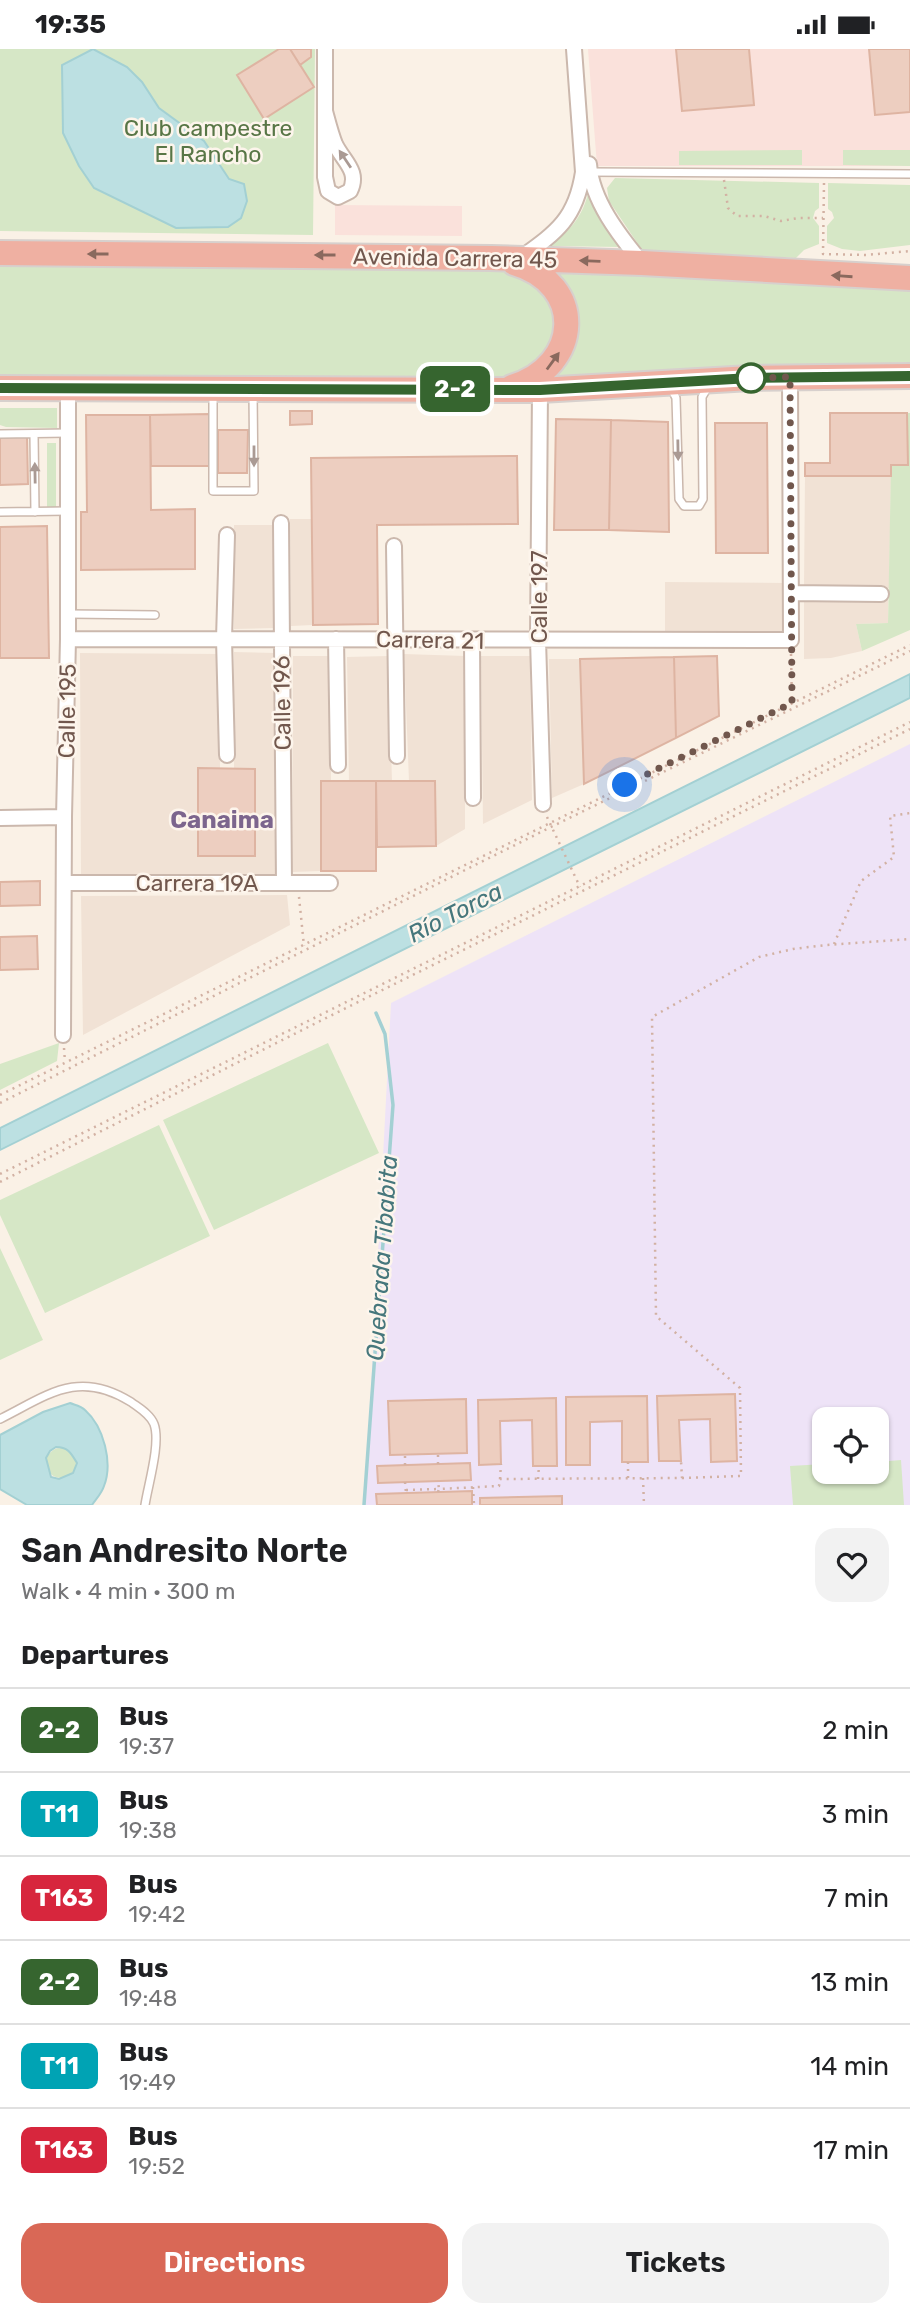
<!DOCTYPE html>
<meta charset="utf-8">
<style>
:root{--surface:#fff;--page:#f2f2f2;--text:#202124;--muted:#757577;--line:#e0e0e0;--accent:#d96856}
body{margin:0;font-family:Rubik,sans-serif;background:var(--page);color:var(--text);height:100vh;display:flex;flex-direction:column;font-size:26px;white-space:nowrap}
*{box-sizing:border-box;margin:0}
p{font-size:23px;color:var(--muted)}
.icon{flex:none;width:38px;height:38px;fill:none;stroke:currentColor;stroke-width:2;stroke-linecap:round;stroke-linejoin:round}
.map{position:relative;height:1456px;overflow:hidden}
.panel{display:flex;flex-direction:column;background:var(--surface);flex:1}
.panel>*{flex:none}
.badge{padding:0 14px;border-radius:10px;font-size:24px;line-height:46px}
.controls{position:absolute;left:812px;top:1358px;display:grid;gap:14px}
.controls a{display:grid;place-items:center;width:77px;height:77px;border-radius:14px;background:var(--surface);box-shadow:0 2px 5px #0004;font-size:35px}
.you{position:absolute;width:35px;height:35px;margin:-18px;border:5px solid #fff;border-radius:50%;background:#1a73e8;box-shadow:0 0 0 10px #1a73e833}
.map>.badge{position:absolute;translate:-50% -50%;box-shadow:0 0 0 4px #fff}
h2{padding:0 21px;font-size:26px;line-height:63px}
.round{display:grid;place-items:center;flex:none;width:74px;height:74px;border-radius:21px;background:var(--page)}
.head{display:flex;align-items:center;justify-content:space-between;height:119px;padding:0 21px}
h1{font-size:33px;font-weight:600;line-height:52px}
.cta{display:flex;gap:14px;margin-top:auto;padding:14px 21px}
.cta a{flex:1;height:80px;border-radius:21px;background:var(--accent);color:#fff;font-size:28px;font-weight:600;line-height:80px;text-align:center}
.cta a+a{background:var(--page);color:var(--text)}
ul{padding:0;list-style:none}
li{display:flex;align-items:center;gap:21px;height:84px;padding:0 21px;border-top:2px solid var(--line)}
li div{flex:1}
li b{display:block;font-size:26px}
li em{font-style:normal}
li .badge{min-width:77px;font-weight:700;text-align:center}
.status{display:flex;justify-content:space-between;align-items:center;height:49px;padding:0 35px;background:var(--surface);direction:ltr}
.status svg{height:19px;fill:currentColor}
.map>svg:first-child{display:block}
</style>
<div class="status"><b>19:35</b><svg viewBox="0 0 49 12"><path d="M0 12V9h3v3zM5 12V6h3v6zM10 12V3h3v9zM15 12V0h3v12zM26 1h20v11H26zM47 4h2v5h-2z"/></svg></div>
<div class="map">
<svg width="910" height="1456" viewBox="0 0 910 1456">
<rect width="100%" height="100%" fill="#faf1e6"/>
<path fill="#f1e2d5" d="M805 427H891L889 539 804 538Z
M290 470H312L313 576 291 577Z
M234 476H274L273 579 234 580Z
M665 533 783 534 782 584H665Z
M804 550H888V574L856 575 862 602 831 609 804 610Z
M234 603 274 604 278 825 81 826 80 604 219 605 220 719H199V807H255V720L234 719Z
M404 605 465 607V780L436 797 435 732H409Z
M293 607H330L331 732 321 822 292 823Z
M388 607 392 732H349L347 608Z
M481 607H530L532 751 483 775Z
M549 610H580L584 735 552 749Z
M287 846 290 876 83 986 81 847Z"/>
<path fill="#fae1db" d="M588 0H910V117H597Z
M335 156 462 157V187L335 186Z"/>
<path fill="#eee3f7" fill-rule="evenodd" d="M910 695V1456H365L391 954ZM824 1370H877V1423H824Z"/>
<path fill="#d6e7c6" d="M0 0H315L313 186 0 182Z
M802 101V116H679V102Z
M843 101H910V117L843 116Z
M615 129 819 134V159L815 162 813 169 819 177V195L804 201 796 209 642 201 609 152 607 139Z
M828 134 910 136V196L860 202 842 200 827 194V177L834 169 832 163 828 160Z
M588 145 601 173 621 198 548 197C569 183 581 170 588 145Z
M0 215 489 220C537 225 537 230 557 272L547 306 517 325 493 330 0 329Z
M548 218 910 240V313L545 331 567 307Z
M0 359H57V379L6 378 0 376Z
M907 364H910V581L862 602 856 575 888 574 891 416H908Z
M47 394H56V458H47Z
M59 994 57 1012 0 1041V1015Z
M328 994 379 1104 214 1181 163 1071Z
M159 1076 210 1187 45 1264 0 1166V1151Z
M0 1199 43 1291 0 1311Z
M46 1414a15 15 0 1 1 30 0a15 15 0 1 1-30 0Z
M901 1411 904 1456H793L790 1417 824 1415V1423H877V1413Z"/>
<path fill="#bce0e2" stroke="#a3d0d3" stroke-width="2" fill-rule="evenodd" d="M93 0 127 18 142 33 159 59 204 92 229 130 244 135 247 152 241 169 228 178 176 179 94 139 79 117 63 84 62 16Z
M910 625V649L0 1101V1079Z
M70 1354C75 1356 81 1357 85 1361 104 1378 113 1414 104 1437 102 1444 96 1450 92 1456H27L0 1440V1386L43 1363ZM56 1398C68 1398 71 1404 77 1414L73 1424 59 1430 51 1428 46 1409 50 1402Z"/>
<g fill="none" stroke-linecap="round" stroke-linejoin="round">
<path stroke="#a3d0d3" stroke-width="3.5" d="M364 1456 393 1056 385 985 376 964"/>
</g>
<path fill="#edcec0" stroke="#deb4a2" stroke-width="2" d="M279 0H290L314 38 264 70 237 26Z
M290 0H311V8L300 16Z
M676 0H749L754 56 682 62Z
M869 0H910V63L875 66Z
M290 362H312V375L290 376Z
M830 364H907L908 416H891V427H805V414H830Z
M209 365 210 417H151L150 366Z
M86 366H150L151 461 195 460V520L81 521V463H87Z
M556 370 611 371 609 481H554Z
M611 371 668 373 669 483 609 481Z
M715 374H767L768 504H716Z
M218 381H248L247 424H218Z
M0 388H27L28 435 0 436Z
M517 407 518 475 377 476 378 575 313 576 311 409Z
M47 477 49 609H0V478Z
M717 607 719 667 676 689 674 608Z
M674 608 676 689 584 735 580 610Z
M198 719 255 720V807H198Z
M321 732H376V822H321Z
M376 732H435L436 797 377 798Z
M40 832V856L0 857V833Z
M37 887 38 920 0 921V888Z
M735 1345 737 1412 711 1413 710 1370 679 1371 681 1412H659L657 1347Z
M647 1347 648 1413H622V1372L590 1373V1416H566V1348Z
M556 1349 557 1417H533L532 1371 500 1372 501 1415 479 1416 478 1351Z
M466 1350 467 1404 390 1406 388 1352Z
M470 1414 471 1431 378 1434 377 1417Z
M472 1442V1456H377L376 1445Z
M562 1447V1456H480V1449Z"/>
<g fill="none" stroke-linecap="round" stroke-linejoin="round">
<g stroke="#cbb8ad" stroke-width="10">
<path id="lane" d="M589 123 910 125
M671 339 676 349 679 450 684 457H699L703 450 702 348 709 336
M213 345V442H254L253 343
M0 385 68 384
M34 385 35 463
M0 463 68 462
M69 565 155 566
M0 1370C48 1346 78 1320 131 1353 139 1359 150 1365 154 1375 161 1394 148 1436 145 1456"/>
</g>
<g stroke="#cbb8ad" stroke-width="18">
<path id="street" d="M325 62C328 73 331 85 335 95 343 112 360 122 350 142L338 148 328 142 325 128V0
M589 115C592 152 619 186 642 214
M522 208C557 183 576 169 583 123L574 0
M540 341 538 591 543 755
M281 474 284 834
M227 486 224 590 227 706
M394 497 397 707
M791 544 881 545
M68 590 791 591 790 328
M336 590 338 716
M472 591 473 749
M0 769 64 768
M64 834H330
M63 986 64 768 68 590V338"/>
</g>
<g stroke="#d7d0cd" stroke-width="28">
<path id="highway" d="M0 204 491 209 642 214 910 229
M512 338C582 317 586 235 514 214
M0 339 540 341 751 329 910 327"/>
</g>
<path stroke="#d2b1a3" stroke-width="2.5" stroke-dasharray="2 5" stroke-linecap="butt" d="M724 131 728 159 737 167H764L781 172 798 169H823
M824 134 823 205 866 206 910 202
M791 605 792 654
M547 768 580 838
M299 848 304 897
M834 895 861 832 894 808 890 767 910 764
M64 999 65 1013
M0 1046 910 596
M0 1054 551 778 910 602
M0 1125 910 673
M0 1133 348 958 910 680
M438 1415V1405
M405 1416V1406
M628 1429V1413
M643 1429 644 1456
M682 1429 741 1427 740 1339 656 1267 652 968 759 908 793 900 826 896 910 890
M500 1430 501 1415
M538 1430 539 1417
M405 1433 406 1444
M473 1438 474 1456
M406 1441 439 1440 438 1432
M438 1443 439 1440 499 1437 500 1430 682 1429 681 1412"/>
<use href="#lane" stroke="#fff" stroke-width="7"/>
<use href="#street" stroke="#fff" stroke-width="14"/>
<use href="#highway" stroke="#efb0a2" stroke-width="24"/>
</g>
<defs><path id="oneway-solid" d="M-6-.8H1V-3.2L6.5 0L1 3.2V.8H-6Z" transform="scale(1.75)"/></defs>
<g fill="#aa9a94">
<use href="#oneway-solid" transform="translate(345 110) rotate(-124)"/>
<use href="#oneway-solid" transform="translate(678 401) rotate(89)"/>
<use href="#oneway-solid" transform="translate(254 407) rotate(90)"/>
<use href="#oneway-solid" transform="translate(35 424) rotate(-91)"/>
</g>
<g fill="#8a695e">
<use href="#oneway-solid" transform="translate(98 205) rotate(-180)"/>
<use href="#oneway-solid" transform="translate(325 206) rotate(-180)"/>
<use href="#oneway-solid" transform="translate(590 212) rotate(-178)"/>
<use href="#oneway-solid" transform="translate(842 227) rotate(-176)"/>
<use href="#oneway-solid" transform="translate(553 312) rotate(-54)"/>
</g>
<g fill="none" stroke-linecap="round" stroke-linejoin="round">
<g stroke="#fff" stroke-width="16">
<path id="line" d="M0 339 540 341 751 329 910 327"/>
</g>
<use href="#line" stroke="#36652f" stroke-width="10"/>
<path stroke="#71574d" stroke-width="7" stroke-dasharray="0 12.6" d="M625 736 792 654 790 328 751 329"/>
</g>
<circle fill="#fff" stroke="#36652f" stroke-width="3.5" cx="751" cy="329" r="14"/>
<g text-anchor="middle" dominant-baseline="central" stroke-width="5" stroke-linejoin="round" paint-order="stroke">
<g font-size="23" fill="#587646" stroke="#fdf5ec">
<text x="208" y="79">Club campestre<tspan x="208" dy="26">El Rancho</tspan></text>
</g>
<g font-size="23" fill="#71574d" stroke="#fdf5ec">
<text transform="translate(455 209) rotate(1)">Avenida Carrera 45</text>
<text transform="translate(539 548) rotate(-90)">Calle 197</text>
<text transform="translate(430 591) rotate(1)">Carrera 21</text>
<text transform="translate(282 654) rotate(-91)">Calle 196</text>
<text transform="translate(67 662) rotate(-89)">Calle 195</text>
<text x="197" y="834">Carrera 19A</text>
</g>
<g font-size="24" font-weight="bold" fill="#7c658d" stroke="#fdf5ec">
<text x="222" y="771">Canaima</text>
</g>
<g font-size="24" font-style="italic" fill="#46777c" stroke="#fdf5ec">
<text transform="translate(455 864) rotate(-27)">Río Torca</text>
<text transform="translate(382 1209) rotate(-86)">Quebrada Tibabita</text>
</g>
</g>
</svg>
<div class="controls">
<a><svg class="icon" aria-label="locate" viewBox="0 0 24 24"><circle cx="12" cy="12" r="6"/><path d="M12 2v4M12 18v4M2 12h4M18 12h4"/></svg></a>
</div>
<div class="you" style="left:625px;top:736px"></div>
<b class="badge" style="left:455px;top:340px;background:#36652f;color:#fff">2-2</b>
</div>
<section class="panel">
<div class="head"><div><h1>San Andresito Norte</h1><p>Walk · 4 min · 300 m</p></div><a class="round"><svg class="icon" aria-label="heart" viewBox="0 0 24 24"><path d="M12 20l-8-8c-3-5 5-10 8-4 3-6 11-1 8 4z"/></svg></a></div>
<h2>Departures</h2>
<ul>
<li><span class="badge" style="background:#36652f;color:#fff">2-2</span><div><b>Bus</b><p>19:37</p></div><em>2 min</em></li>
<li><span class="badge" style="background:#00a3b4;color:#fff">T11</span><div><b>Bus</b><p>19:38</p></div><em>3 min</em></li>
<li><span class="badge" style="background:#d7263d;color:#fff">T163</span><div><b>Bus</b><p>19:42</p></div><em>7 min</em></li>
<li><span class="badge" style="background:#36652f;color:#fff">2-2</span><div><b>Bus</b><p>19:48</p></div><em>13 min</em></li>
<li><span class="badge" style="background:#00a3b4;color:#fff">T11</span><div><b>Bus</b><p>19:49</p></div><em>14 min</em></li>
<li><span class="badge" style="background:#d7263d;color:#fff">T163</span><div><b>Bus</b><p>19:52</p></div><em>17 min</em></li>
</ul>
<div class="cta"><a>Directions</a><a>Tickets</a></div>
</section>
